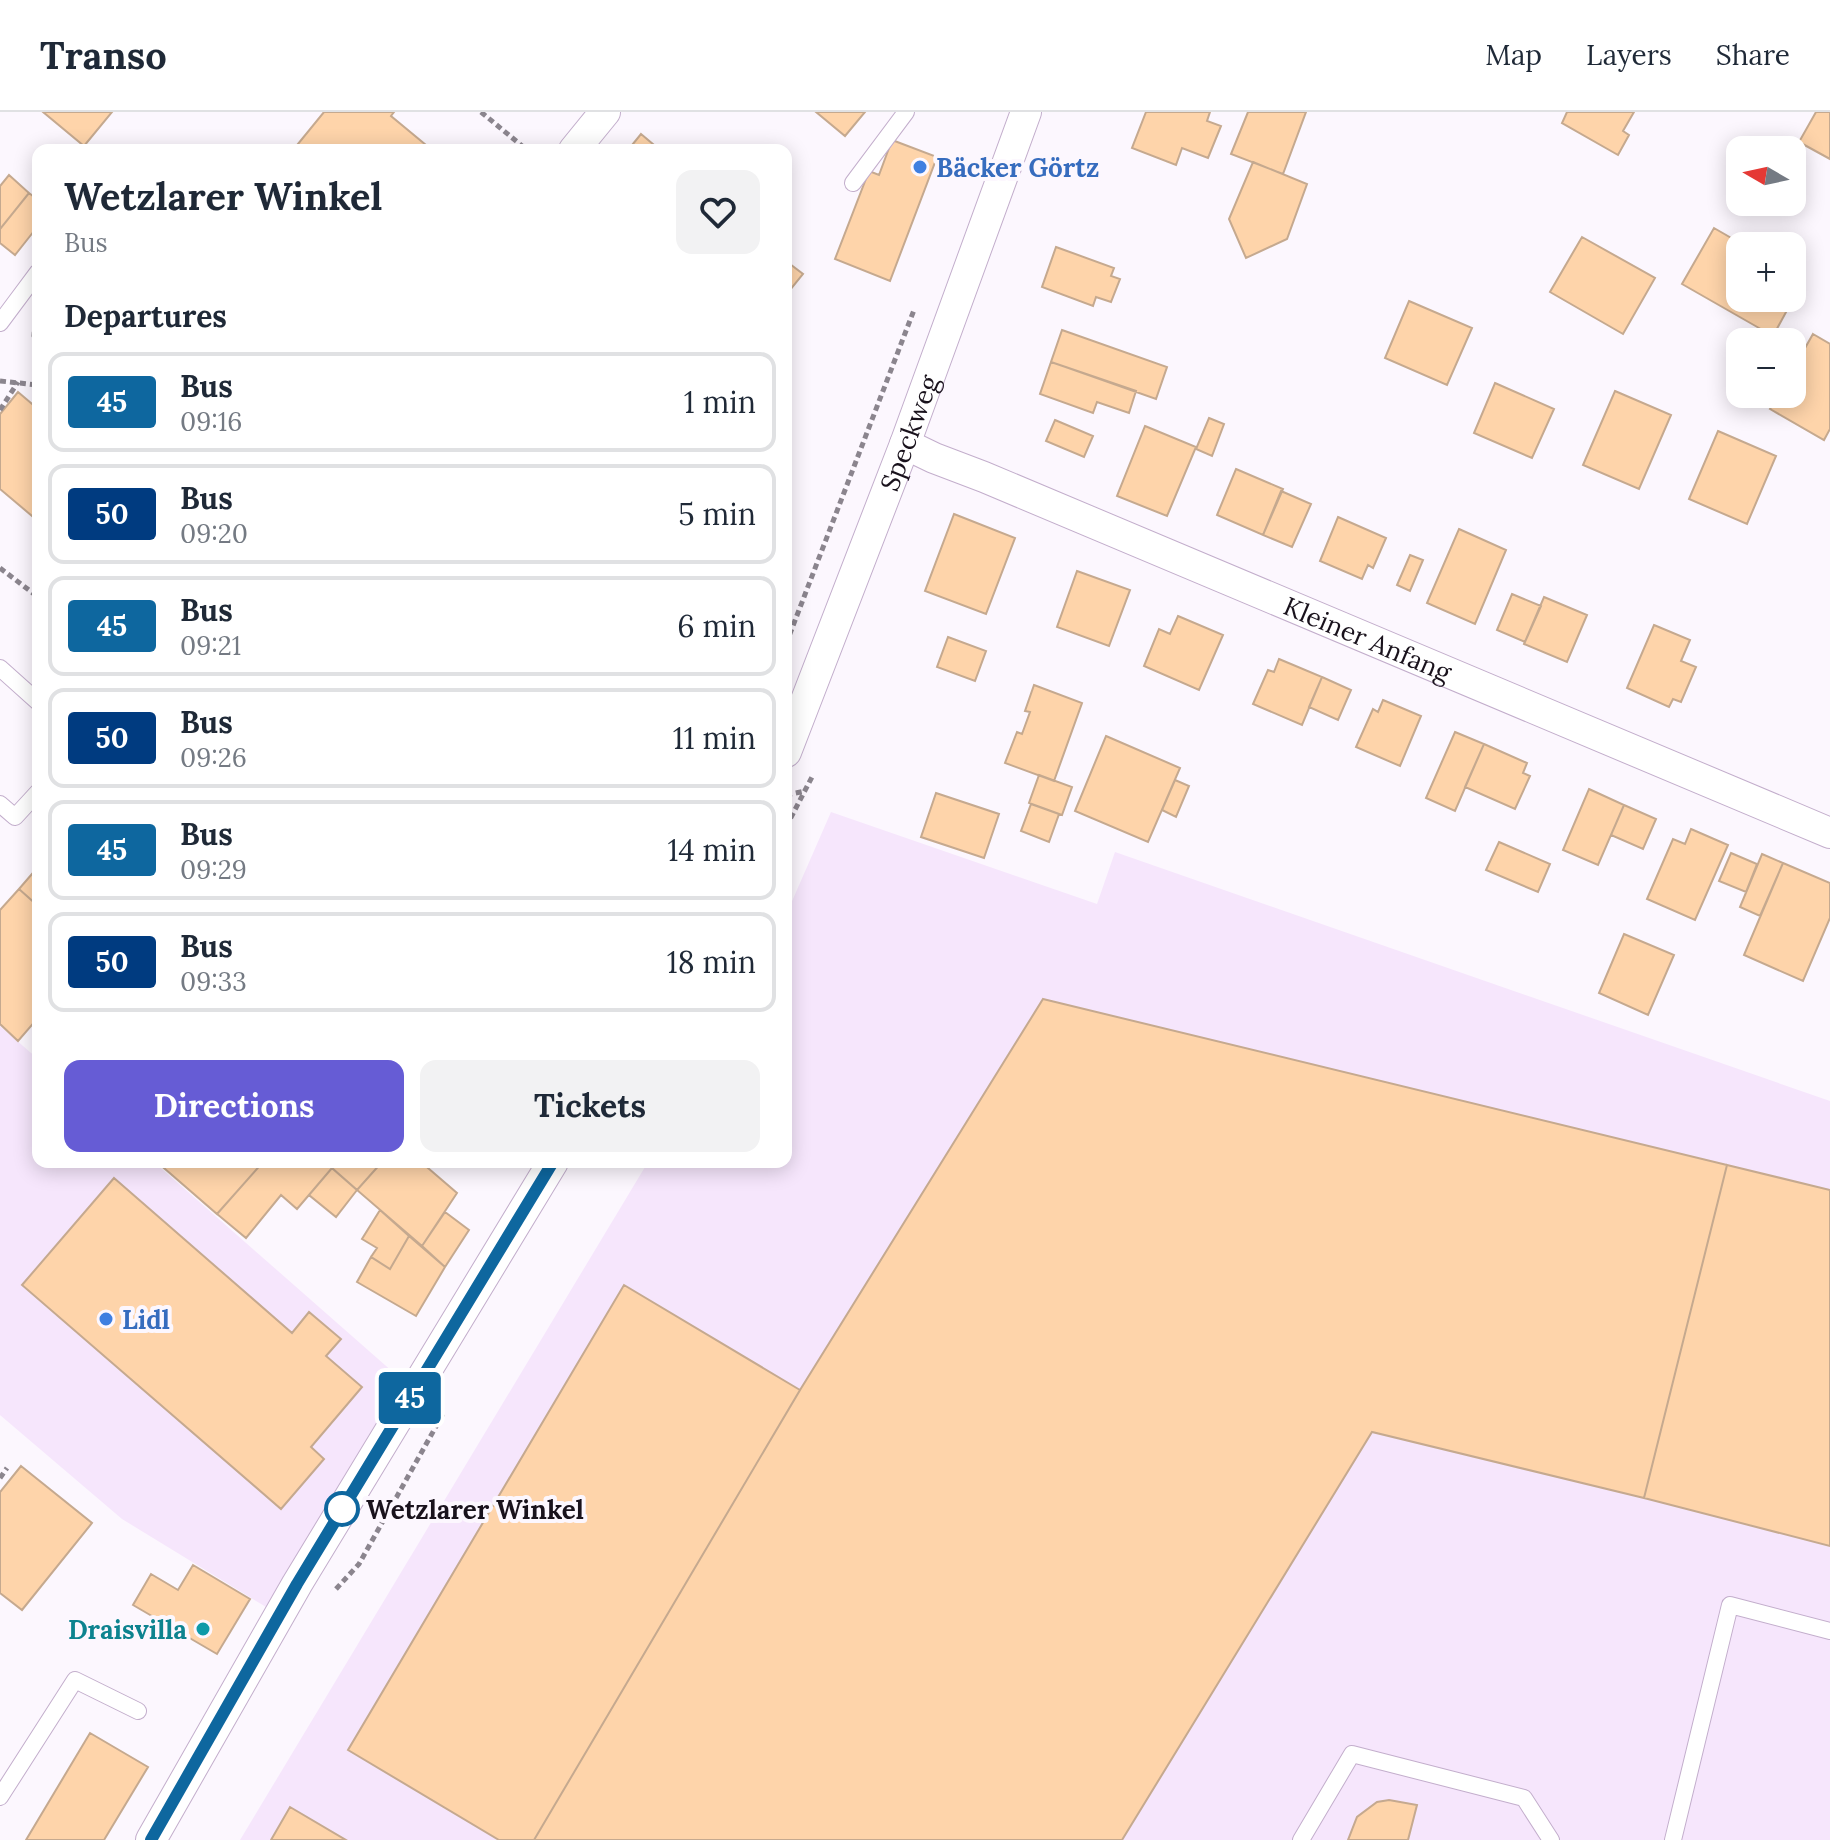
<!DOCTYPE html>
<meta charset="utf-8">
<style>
:root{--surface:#fff;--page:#f2f2f3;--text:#1f2937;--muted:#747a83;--line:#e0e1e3;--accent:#665cd5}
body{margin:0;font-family:Lora,serif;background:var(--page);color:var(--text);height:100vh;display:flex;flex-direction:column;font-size:30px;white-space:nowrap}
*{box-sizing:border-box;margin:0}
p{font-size:26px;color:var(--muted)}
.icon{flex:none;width:44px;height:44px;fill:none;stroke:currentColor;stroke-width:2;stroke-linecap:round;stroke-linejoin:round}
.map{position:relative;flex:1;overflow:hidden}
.details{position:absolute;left:32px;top:32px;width:760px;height:1024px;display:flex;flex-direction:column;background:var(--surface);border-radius:16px;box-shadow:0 4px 20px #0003}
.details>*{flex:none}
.badge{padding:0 16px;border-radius:6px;font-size:28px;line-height:52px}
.needle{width:52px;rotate:279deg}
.tools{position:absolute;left:1726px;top:24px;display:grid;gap:16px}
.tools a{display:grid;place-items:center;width:80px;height:80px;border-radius:16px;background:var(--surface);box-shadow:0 4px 20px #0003;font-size:40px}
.map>.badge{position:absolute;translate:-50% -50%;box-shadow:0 0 0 4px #fff}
h2{padding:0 32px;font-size:30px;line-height:72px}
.round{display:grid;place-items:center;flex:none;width:84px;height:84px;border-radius:16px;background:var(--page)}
.head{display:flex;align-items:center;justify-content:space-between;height:136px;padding:0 32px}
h1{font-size:38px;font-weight:700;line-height:60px}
.action{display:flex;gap:16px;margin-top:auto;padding:16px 32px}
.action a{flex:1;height:92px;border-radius:16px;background:var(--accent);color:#fff;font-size:32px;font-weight:700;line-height:92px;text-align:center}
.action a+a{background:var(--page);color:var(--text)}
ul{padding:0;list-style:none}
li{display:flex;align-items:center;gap:24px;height:100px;margin:0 16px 12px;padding:0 16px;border:4px solid var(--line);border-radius:16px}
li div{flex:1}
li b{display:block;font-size:30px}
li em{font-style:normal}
li .badge{min-width:88px;font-weight:700;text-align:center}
header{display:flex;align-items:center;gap:48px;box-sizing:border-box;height:112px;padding:0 40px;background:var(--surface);border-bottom:2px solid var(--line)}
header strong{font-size:38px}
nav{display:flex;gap:44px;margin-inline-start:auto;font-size:28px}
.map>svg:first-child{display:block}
</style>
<header>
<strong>Transo</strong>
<nav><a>Map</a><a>Layers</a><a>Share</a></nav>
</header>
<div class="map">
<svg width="1830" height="1728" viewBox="0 0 1830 1728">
<rect width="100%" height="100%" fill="#fcf7fe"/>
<path fill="#f6e6fc" d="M831 700 1097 792 1115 740 1830 989V1728H240L648 1050H786V803Z
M0 914 38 947V1050H154L402 1268 266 1495 122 1407 0 1303Z"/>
<path fill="#fed4aa" stroke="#c5a98f" stroke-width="2" d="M43 0H112L84 34Z
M324 0H394L391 4 432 38H293Z
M816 0H865L845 24Z
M1146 0H1210L1207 9 1221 14 1208 46 1182 36 1176 53 1132 36Z
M1248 0H1306L1283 62 1231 42Z
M1567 0H1634L1623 19 1629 23 1618 43 1562 11Z
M1816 0H1830V47L1799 30Z
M641 22 660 38H628Z
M892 28 937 45 890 169 835 147 869 59 879 63Z
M1253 50 1307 72 1287 127 1246 146 1229 107Z
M9 63 29 81 0 117V74Z
M29 81 38 88V114L15 143 0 131V117Z
M1714 116 1745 134H1740V186H1792V161L1804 167 1773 224 1682 172Z
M1582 125 1655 166 1623 222 1550 180Z
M1056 135 1114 156 1111 164 1120 167 1111 190 1096 185 1093 194 1042 175Z
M786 149 803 162 786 183Z
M1409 189 1472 216 1447 273 1385 246Z
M1062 218 1167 255 1156 287 1051 250Z
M1813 222 1830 232V317L1824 328 1770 297 1779 282H1792V259Z
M1051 250 1136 279 1129 301 1097 290 1093 301 1040 282Z
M1495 271 1554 297 1532 346 1474 321Z
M1615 279 1671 303 1639 377 1583 353Z
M18 280 38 297V409L0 377V302Z
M1209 306 1224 312 1212 344 1196 337Z
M1055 308 1093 324 1084 345 1046 329Z
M1145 314 1196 335 1167 404 1117 384Z
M1718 319 1776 344 1747 412 1689 387Z
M1236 357 1283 377 1263 423 1217 403Z
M1281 379 1311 392 1292 435 1263 423Z
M954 402 1015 426 986 502 925 479Z
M1338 405 1386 426 1373 456 1368 453 1362 467 1320 449Z
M1459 417 1506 438 1475 512 1427 491Z
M1410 443 1423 448 1410 479 1397 473Z
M1077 459 1130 478 1109 534 1057 515Z
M1512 482 1541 494 1525 530 1497 518Z
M1544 485 1587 503 1567 550 1524 532Z
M1178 504 1223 523 1199 578 1144 554 1159 517 1170 522Z
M1654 513 1690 528 1681 549 1696 555 1681 590 1673 587 1669 595 1627 576Z
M948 525 986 539 975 569 937 555Z
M1279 547 1322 565 1302 613 1253 592 1268 558 1274 560Z
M1322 565 1351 578 1338 608 1309 595Z
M1034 573 1082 591 1054 669 1005 651 1017 620 1022 622 1030 600 1025 599Z
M1383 588 1421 604 1400 654 1356 635 1373 597 1378 600Z
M1455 620 1484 632 1455 699 1426 686Z
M1106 624 1180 656 1148 730 1075 699Z
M1484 632 1527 651 1523 661 1530 664 1515 697 1465 675Z
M1039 663 1072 675 1062 703 1029 691Z
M1175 668 1189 674 1176 705 1162 698Z
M1589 677 1624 693 1598 753 1563 738Z
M936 681 999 702 984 746 921 725Z
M1031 692 1059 702 1049 730 1021 719Z
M1624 693 1656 707 1643 737 1611 723Z
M1691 717 1728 733 1695 808 1647 787 1673 727 1685 732Z
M1499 730 1550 752 1538 780 1486 758Z
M1731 741 1757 752 1746 780 1719 769Z
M1762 742 1783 751 1760 804 1740 795Z
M1783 751 1830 771V806L1803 869 1744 843Z
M38 755V794L19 777Z
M19 777 38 794V906L18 929 0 912V798Z
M1624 822 1674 843 1648 903 1599 881Z
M1043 887 1727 1053 1644 1386 1372 1320 1122 1728H534L800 1278Z
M157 1050H263L217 1102Z
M263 1050H325L332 1056 297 1097 281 1083 246 1126 217 1102Z
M325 1050H382L357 1078Z
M382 1050H421L457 1081 422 1134 357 1078Z
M1727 1053 1830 1078V1434L1644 1386Z
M332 1056 357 1078 336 1105 309 1083Z
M114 1066 292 1221 309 1200 341 1227 326 1244 362 1275 311 1335 324 1347 281 1397 22 1173Z
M380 1098 409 1124 390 1157 371 1145 377 1136 362 1127Z
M445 1100 469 1118 445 1155 422 1134Z
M409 1124 445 1155 416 1204 357 1170 371 1145 390 1157Z
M624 1173 800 1278 534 1728H499L348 1638Z
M21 1354 92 1411 22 1498 0 1481V1380Z
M193 1453 250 1487 217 1542 133 1493 151 1462 178 1478Z
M90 1621 148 1655 104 1728H26Z
M1389 1688 1417 1693 1408 1728H1348L1357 1705 1377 1690Z
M290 1695 346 1728H271Z"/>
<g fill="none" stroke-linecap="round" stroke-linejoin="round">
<g stroke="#c3aecc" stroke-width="18">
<path id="service" d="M853 71 906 0
M0 211 38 160
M0 556 38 590
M0 692 15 705 38 680
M0 1685 75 1568 138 1599
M1301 1728 1352 1642 1524 1686 1551 1728
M1673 1728 1730 1493 1830 1519"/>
</g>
<g stroke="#c3aecc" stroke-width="32">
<g id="minor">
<path d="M574 38 605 0"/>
<path id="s1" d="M905 332 934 346 984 365 1830 721"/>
<path id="s2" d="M786 640 905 332 1026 0"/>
<path d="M151 1728 297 1472 553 1050"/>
</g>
</g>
<path stroke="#8b858e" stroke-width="5" stroke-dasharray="6 4" stroke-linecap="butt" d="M481 0 527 38
M35 210 34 224 38 232
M0 269 38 273
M0 298 18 270
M0 456 38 485
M786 532 914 198
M786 683 805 679
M786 715 813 663
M0 1366 7 1356
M336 1477 359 1452 443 1302"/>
<use href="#service" stroke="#fff" stroke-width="16"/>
<use href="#minor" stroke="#fff" stroke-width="30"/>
</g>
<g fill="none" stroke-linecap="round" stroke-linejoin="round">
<g stroke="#fff" stroke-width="18">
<path id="line" d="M151 1728 297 1472 553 1050"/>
</g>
<use href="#line" stroke="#0e679f" stroke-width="12"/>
</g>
<g fill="#3f7fe0" stroke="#fcf7fe" stroke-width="3">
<circle cx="920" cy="55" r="8"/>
<circle cx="106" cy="1207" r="8"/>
</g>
<circle fill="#fff" stroke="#0e679f" stroke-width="4" cx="342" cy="1397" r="16"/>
<circle fill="#0f9aa8" stroke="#fcf7fe" stroke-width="3" cx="203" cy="1517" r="8"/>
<g text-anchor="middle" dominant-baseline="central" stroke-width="8" stroke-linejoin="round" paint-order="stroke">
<g font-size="26" font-weight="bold" fill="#366cbe" stroke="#fcf7fe" text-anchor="start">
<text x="936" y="55">Bäcker Görtz</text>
<text x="122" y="1207">Lidl</text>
</g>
<g font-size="26" fill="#19121c" stroke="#fcf7fe">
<text stroke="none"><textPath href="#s2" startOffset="342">Speckweg</textPath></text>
<text stroke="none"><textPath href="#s1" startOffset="502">Kleiner Anfang</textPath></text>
</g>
<g font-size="26" font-weight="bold" fill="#19121c" stroke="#fcf7fe" text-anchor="start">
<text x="366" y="1397">Wetzlarer Winkel</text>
</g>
<g font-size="26" font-weight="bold" fill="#0d838f" stroke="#fcf7fe" text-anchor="end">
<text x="187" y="1517">Draisvilla</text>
</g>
</g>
</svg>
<div class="tools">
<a><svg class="needle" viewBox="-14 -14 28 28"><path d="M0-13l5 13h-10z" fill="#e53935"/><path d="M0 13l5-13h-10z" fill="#747a83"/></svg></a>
<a>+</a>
<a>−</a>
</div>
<b class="badge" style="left:410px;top:1286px;background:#0e679f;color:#fff">45</b>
<section class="details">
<div class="head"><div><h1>Wetzlarer Winkel</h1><p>Bus</p></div><a class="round"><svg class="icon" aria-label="heart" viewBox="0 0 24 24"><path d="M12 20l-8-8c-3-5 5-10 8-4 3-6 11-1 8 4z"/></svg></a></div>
<h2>Departures</h2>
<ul>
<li><span class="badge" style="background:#0e679f;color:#fff">45</span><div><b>Bus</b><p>09:16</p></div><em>1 min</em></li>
<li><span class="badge" style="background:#003b80;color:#fff">50</span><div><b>Bus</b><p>09:20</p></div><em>5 min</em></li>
<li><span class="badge" style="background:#0e679f;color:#fff">45</span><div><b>Bus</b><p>09:21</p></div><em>6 min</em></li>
<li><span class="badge" style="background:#003b80;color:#fff">50</span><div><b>Bus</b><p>09:26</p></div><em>11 min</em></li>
<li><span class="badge" style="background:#0e679f;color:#fff">45</span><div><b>Bus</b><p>09:29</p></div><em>14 min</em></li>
<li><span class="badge" style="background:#003b80;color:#fff">50</span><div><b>Bus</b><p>09:33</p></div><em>18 min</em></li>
</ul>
<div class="action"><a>Directions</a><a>Tickets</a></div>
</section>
</div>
